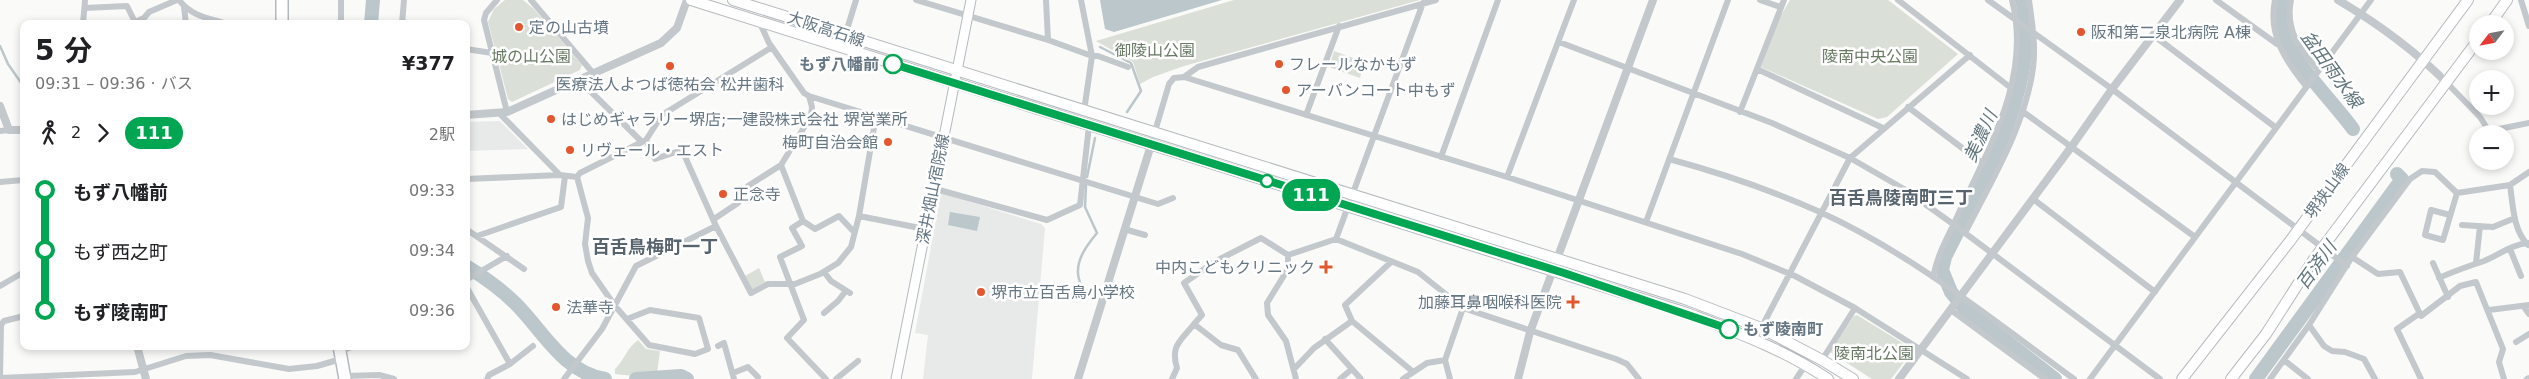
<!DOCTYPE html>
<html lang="ja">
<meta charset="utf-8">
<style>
:root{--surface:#fff;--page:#f6f6f6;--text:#202124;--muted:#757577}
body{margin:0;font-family:"DejaVu Sans","Noto Sans JP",sans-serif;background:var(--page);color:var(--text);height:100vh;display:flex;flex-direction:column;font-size:19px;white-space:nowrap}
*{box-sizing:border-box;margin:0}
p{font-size:16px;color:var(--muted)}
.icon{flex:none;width:28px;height:28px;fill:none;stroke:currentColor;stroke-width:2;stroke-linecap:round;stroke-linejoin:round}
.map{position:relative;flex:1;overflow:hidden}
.drawer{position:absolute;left:20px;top:20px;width:450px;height:330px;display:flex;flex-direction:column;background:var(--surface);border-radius:10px;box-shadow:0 2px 8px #0003}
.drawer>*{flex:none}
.badge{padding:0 10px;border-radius:16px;font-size:18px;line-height:32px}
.needle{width:32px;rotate:238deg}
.buttons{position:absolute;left:2469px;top:15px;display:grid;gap:10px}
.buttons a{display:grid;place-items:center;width:45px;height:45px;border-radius:50%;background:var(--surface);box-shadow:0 2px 8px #0003;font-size:25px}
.map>.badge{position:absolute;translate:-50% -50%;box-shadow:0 0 0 2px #fff}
.legs{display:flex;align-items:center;gap:8px;height:55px;padding:0 15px;font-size:16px}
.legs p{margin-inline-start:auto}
.overview{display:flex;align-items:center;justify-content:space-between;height:85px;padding:0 15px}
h1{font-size:28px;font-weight:700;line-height:38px}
ul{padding:0 15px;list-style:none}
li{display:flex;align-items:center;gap:18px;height:60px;font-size:19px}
li i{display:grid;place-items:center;width:8px;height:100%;margin:0 6px;background:currentColor}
li i::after{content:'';width:12px;height:12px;margin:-6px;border:4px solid;border-radius:50%;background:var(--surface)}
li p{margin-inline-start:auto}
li:first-child i{background:linear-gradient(#0000 50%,currentColor 0)}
li:last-child i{background:linear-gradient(currentColor 50%,#0000 0)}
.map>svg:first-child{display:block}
</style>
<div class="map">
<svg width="2529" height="379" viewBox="0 0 2529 379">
<rect width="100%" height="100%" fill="#fafaf8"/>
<path fill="#e8e9e9" d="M500 121 528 149 466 151V122Z
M941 193 1041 224 1045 228 1032 379H923L928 335 915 333Z"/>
<path fill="#dadfd7" d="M505 0H523L534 9 582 65 580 70 512 102 508 99 488 22 494 9Z
M1234 0H1420L1184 66 1153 77 1140 84 1133 62 1096 41Z
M1790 0H1888L1958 54 1887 117 1878 119 1761 67 1780 17Z
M1334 51 1364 62 1360 78 1329 67Z
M759 268 765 282 752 289 745 276Z
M1857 315 1909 347 1911 353 1891 379H1872L1830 352 1854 316Z
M638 340 646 349 660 351 657 373 634 376 615 374V369C625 359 627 348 638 340Z"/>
<path fill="#bbc7cb" d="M1100 0H1222L1114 32 1105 29Z
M950 212 980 217 977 231 948 225Z"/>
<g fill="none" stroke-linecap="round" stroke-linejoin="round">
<path stroke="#bbc7cb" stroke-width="2.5" d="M0 46 8 64 24 87
M1100 47 1131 63 1141 91 1127 112
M24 95V104
M1087 177 1095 138
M1080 296C1084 286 1078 282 1078 273 1077 257 1089 243 1097 233L1085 207 1086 186"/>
<path stroke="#bbc7cb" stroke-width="14" d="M2022 0C2042 84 1981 184 1945 257L1942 270 1951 292 1965 309 2055 379
M2283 0C2282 12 2281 27 2285 39 2296 65 2335 104 2353 129
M371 24 373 0
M466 266C484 277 501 289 516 304 543 331 563 372 605 379
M636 379 681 376 687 379
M2256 379 2402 179 2397 174"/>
<g stroke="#b3babf" stroke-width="11">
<path id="secondary" d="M896 379 971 0"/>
</g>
<g stroke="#b5babe" stroke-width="12">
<path id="primary" d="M691 0 1687 313C1736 332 1785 350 1828 379
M733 0 1685 299 1761 328 1822 360 1853 379
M2490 24 2507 0
M2182 379 2290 241 2468 0
M2231 379 2266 334 2314 259 2478 40"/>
</g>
<g stroke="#b4b9bd" stroke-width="14">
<path id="trunk" d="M282 24V0
M339 346 345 379"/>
</g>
<path stroke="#c3c8cc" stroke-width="6" d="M179 0C191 16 208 18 227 24
M497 0 486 13 484 20 507 112
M531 0 593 73
M916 0 1048 40
M1046 0 1048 40 1092 56 1084 111
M1081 0 1092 56H1098L1128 67
M1760 0 1780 7
M1898 0 2011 88
M1988 0 2112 89 2347 266
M2216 0 2277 44
M2275 0C2268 35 2285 60 2306 86
M2291 0C2285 29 2299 49 2318 70
M2521 0 2529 26
M184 7 186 24
M85 8 127 6 135 22 144 18 149 12 177 0
M759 21 769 43 804 93 809 96 1148 201 1158 204 1173 198
M83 24 85 0
M341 24V0
M402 24 404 0
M2153 35 2275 127
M845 36 856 0
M1559 42 1772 123 1850 158 1904 189 1953 224 2160 379
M466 49 492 53
M1757 69 1883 128
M1184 77 1198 67 1436 0
M579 80 642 142
M2446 82 2480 117 2487 128 2494 130 2529 123
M1908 107 1982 163
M2022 111 2195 237
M1740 112 1784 0
M499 113 560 175
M1306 115 1339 26
M0 131 9 130
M646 140 655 159 682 150 716 226 751 293 768 284H795L820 274 838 263 851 247 859 216 876 116
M1151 145 1169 84 1174 78 1184 77 1507 177 1742 254 1795 276 1855 308 1967 379
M1441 157 1498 0
M1669 159C1721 173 1771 190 1820 212 1912 254 1993 320 2074 379
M781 165 803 221
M577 177 588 218 585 244 588 261 592 273 615 306 649 345 695 354 708 349 699 318 650 310 627 319
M1507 177 1574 0
M466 179 560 175 577 177 580 173 646 140 662 115 772 47
M0 182 23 180 24 186
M2510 185C2513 205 2513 230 2528 245
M932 188 1047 220 1080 205 1089 126
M2033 199 2155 292
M2450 215 2431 210 2425 235 2443 240 2457 193
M859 216 925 229
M714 219 738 203 748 186 781 165 811 116 812 107 809 96
M1646 222 1728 0
M2462 225 2493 227 2515 218
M466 229 524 269
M1124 229 1145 235
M1965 233C1991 181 2025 127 2033 68 2036 45 2032 23 2029 0
M477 236 561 207 565 176
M1336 239 1423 3
M2510 249 2521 276
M1288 255V269L1267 303 1268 315 1286 341 1296 379
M2352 257 2378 274 2400 272 2421 316 2460 286 2476 282 2503 349 2499 362 2504 379
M1391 262 1345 305 1352 321 1412 371
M2433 263 2448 297
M2476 263 2480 226
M824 272 831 281 850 293
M1933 277C1938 253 1947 239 1957 217 1988 149 2032 78 2012 0
M2439 278C2454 271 2469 266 2484 261 2499 255 2512 244 2529 243
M466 280 507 256
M0 286 24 272
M466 286 510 364
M2524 307 2529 314
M1951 310 2045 379
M2489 310 2529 305
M824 313 838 301 845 292
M2420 313 2397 329 2421 379
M1325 339 1361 379
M1755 340 1850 158 1970 55
M2516 342 2529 334
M718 346 724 343 734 379
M340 352 353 346
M1822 360 1855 308
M2284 360 2308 379
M1295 368 1314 348 1352 321
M733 373 748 367 758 377
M345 376 379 375 394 379
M0 378 135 372 186 356 210 355 289 369 317 366 341 359
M0 378 1 325 4 321 24 316
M487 379 489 375 510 364 533 346
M564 379 602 329 636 266 716 226
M826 379 787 338 804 320 780 257 802 246 792 228 803 221 815 229 839 216 854 232
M836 379 858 361
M1172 379 1177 368C1170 345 1181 341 1194 324
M1256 379 1238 350 1221 345 1194 324 1202 315 1184 283 1216 261 1261 238 1288 255 1336 239 1418 272 1463 308 1616 359 1627 364 1639 379
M1340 379 1352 369
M1403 379 1427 363 1445 360
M1450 379 1445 360 1463 308
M1796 379 1806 364
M2090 379 2371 0
M2270 379 2309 325
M2375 379 2364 359 2345 352 2332 351 2324 346 2309 325 2352 257 2410 179 2422 171 2435 172 2457 193 2510 185 2529 172
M2527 379 2529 378"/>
<path stroke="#c3c8cc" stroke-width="8" d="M2338 0C2377 23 2414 50 2446 82
M0 106 9 130H24
M466 115 507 112 661 43 677 28 687 0
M137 346 146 379
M1078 379 1151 145
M1518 379 1530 332 1653 0
M1899 379 2072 146 2112 89 2180 0"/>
<use href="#secondary" stroke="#fff" stroke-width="9"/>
<use href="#primary" stroke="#fff" stroke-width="10"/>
<use href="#trunk" stroke="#fff" stroke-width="11"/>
</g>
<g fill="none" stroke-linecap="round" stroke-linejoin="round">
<g stroke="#fff" stroke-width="11">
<path id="line-1" d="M893 64 1564 273 1729 329"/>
</g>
<use href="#line-1" stroke="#00a651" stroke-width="8"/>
</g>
<g fill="#e4572e" stroke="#fff" stroke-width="2">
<circle cx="519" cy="27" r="5"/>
<circle cx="2081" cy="32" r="5"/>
<circle cx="1279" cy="64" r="5"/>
<circle cx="670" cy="66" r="5"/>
<circle cx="1286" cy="90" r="5"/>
<circle cx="551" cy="119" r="5"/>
<circle cx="888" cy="142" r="5"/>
<circle cx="570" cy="150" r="5"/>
<circle cx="723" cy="194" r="5"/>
<path d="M1323.5 259.5h5v5h5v5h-5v5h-5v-5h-5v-5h5z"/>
<circle cx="981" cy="292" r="5"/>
<path d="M1570.5 294.5h5v5h5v5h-5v5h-5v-5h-5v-5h5z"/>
<circle cx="556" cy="307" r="5"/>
</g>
<g fill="#fff" stroke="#00a651" stroke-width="2.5">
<circle cx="893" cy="64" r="9"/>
<circle cx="1267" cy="181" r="6"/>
<circle cx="1729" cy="329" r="9"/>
</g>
<g text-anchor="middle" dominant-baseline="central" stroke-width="5" stroke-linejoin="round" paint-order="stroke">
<g font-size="16" fill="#657683" stroke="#fff" text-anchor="start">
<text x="529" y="27">定の山古墳</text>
<text x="2091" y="32">阪和第二泉北病院 A棟</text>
<text x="1289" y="64">フレールなかもず</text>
<text x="670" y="84" text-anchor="middle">医療法人よつば徳祐会 松井歯科</text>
<text x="1296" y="90">アーバンコート中もず</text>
<text x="561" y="119">はじめギャラリー堺店;一建設株式会社 堺営業所</text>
<text x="878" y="142" text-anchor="end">梅町自治会館</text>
<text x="580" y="150">リヴェール・エスト</text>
<text x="733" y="194">正念寺</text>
<text x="1315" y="267" text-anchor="end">中内こどもクリニック</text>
<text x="991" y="292">堺市立百舌鳥小学校</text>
<text x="1562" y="302" text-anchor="end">加藤耳鼻咽喉科医院</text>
<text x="566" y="307">法華寺</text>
</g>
<g font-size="16" fill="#657683" stroke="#fff">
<text transform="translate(826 29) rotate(18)">大阪高石線</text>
<text transform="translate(933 189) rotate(-79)">深井畑山宿院線</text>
<text transform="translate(2327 191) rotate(-54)">堺狭山線</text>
</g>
<g font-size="16" fill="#687a64" stroke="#fff">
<text x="1155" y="50">御陵山公園</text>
<text x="531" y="56">城の山公園</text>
<text x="1870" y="56">陵南中央公園</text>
<text x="1874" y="353">陵南北公園</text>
</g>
<g font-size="16" font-weight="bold" fill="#657683" stroke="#fff" text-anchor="end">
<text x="879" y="64">もず八幡前</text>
<text x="1743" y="329" text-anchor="start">もず陵南町</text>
</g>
<g font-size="18" font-style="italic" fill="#60757c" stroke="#fff">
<text transform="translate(2332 69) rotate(54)">盆田雨水線</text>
<text transform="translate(1980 136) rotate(-65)">美濃川</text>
<text transform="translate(2316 265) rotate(-54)">百済川</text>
</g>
<g font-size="18" font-weight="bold" fill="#57646e" stroke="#fff">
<text x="1901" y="197">百舌鳥陵南町三丁</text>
<text x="655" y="246">百舌鳥梅町一丁</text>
</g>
</g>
</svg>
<div class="buttons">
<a><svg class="needle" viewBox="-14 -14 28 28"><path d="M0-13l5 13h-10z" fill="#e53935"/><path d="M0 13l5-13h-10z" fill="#757577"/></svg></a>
<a>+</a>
<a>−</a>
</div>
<b class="badge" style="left:1311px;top:195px;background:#00a651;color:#fff">111</b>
<section class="drawer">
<div class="overview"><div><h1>5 分</h1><p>09:31 – 09:36 · バス</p></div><b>¥377</b></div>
<div class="legs"><svg class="icon" aria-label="walk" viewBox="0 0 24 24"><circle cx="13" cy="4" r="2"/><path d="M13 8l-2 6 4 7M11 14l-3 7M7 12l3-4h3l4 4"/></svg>2<svg class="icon" aria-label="forward" viewBox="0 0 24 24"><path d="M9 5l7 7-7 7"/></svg><b class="badge" style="background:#00a651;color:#fff">111</b><p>2駅</p></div>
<ul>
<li><i style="color:#00a651"></i><b>もず八幡前</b><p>09:33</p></li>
<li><i style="color:#00a651"></i><span>もず西之町</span><p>09:34</p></li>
<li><i style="color:#00a651"></i><b>もず陵南町</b><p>09:36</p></li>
</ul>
</section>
</div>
